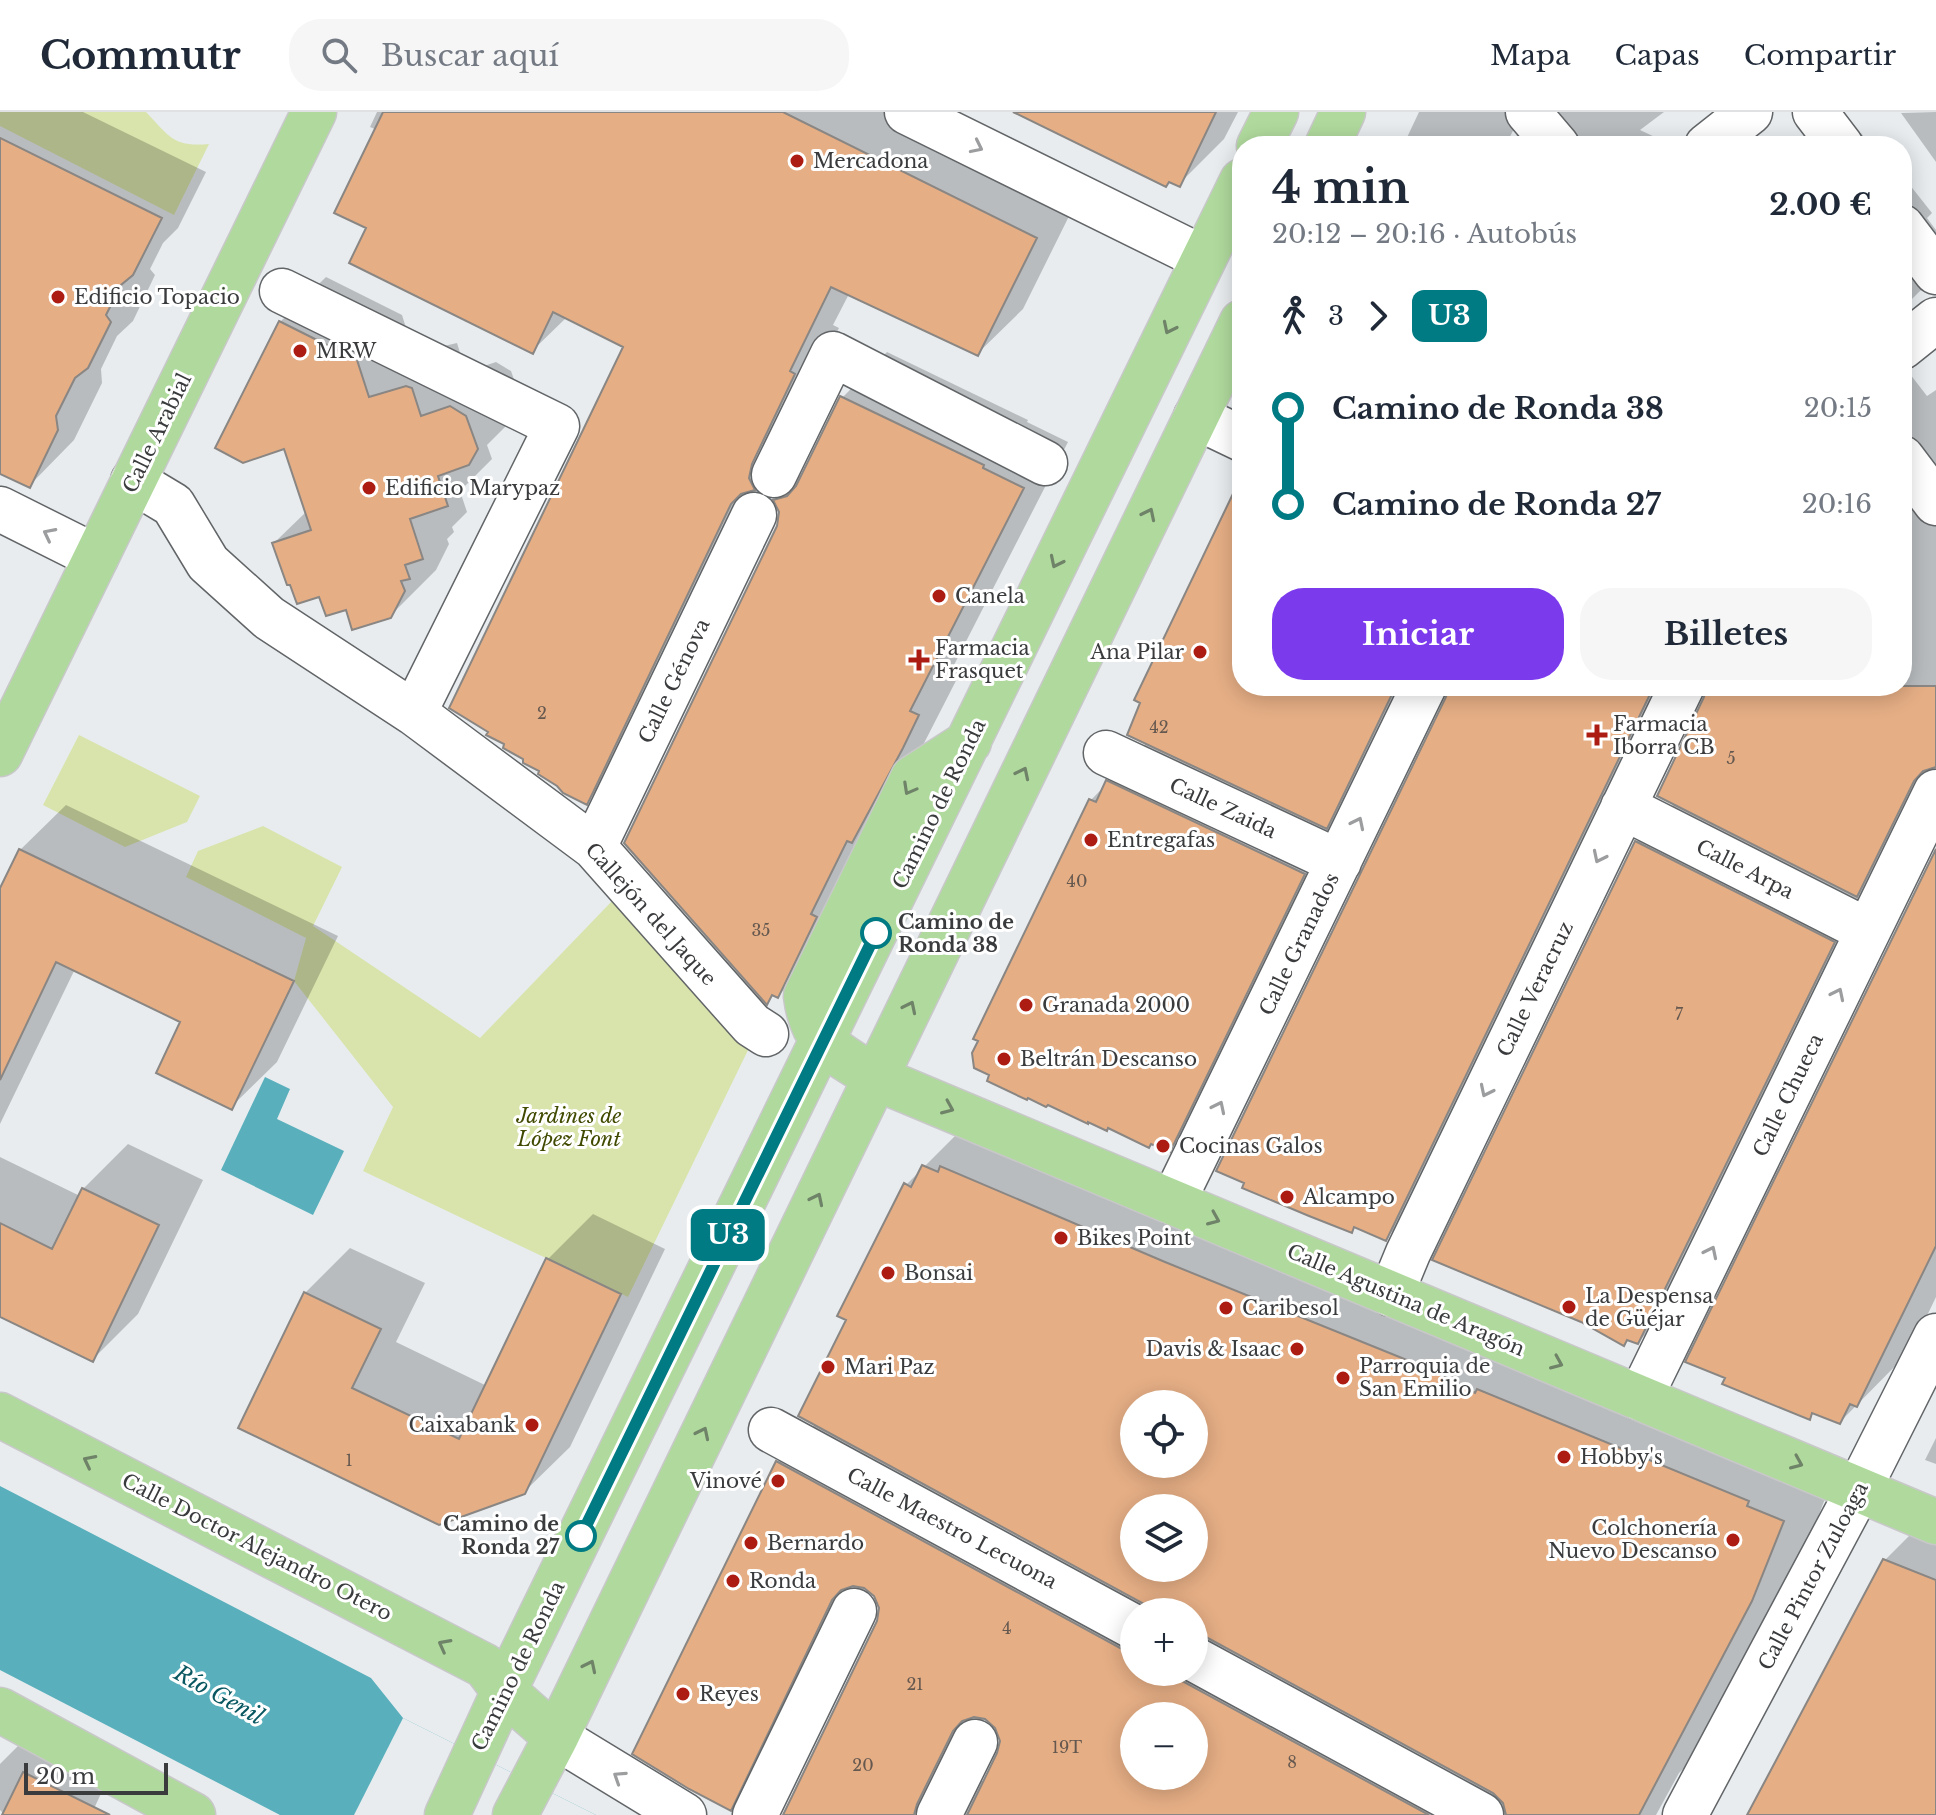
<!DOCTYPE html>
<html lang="es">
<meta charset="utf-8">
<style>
:root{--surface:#fff;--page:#f6f6f7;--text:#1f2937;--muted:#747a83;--line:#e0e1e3;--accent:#7c3aed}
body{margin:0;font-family:"Libre Baskerville",serif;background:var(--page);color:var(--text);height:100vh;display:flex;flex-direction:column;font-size:30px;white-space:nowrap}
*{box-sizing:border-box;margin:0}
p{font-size:26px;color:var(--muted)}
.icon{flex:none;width:44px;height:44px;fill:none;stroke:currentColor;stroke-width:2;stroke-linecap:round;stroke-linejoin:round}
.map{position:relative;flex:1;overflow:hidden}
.details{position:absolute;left:1232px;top:24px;width:680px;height:560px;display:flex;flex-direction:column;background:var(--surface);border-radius:32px;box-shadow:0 4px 20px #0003}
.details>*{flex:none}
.badge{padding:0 16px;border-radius:12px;font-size:28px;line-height:52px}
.controls{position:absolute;left:1120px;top:1278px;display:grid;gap:16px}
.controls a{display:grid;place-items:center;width:88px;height:88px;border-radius:50%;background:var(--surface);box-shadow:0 4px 20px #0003;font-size:40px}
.scale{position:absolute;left:24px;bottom:20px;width:144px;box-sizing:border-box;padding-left:8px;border:4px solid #3a3b3d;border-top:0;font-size:22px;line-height:28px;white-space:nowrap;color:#3a3b3d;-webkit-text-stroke:6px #fff;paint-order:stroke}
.map>.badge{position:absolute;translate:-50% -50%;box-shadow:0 0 0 4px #fff}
.legs{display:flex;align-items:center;gap:12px;height:88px;padding:0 40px;font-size:26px}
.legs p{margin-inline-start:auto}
.headline{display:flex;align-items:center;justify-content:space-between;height:136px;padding:0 40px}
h1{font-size:44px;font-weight:700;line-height:60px}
.action{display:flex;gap:16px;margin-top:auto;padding:16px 40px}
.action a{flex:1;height:92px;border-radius:32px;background:var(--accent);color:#fff;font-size:32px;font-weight:700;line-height:92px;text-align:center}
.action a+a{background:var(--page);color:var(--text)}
ul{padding:0 40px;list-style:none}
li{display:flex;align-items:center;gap:28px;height:96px;font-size:30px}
li i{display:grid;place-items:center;width:12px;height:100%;margin:0 10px;background:currentColor}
li i::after{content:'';width:20px;height:20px;margin:-10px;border:6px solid;border-radius:50%;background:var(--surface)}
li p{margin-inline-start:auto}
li:first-child i{background:linear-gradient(#0000 50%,currentColor 0)}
li:last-child i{background:linear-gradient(currentColor 50%,#0000 0)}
header{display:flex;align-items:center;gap:48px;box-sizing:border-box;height:112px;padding:0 40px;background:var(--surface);border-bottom:2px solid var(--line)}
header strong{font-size:38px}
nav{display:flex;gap:44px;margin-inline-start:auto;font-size:28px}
.search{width:560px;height:72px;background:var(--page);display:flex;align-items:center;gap:20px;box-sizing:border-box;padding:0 28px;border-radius:32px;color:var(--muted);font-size:30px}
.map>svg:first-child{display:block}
</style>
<header>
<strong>Commutr</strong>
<div class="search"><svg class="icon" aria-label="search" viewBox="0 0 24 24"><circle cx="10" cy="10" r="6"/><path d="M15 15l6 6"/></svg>Buscar aquí</div>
<nav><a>Mapa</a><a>Capas</a><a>Compartir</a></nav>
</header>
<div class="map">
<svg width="1936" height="1703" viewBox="0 0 1936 1703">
<rect width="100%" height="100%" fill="#e8ecef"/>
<path fill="#d8e4ac" d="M0 0H146C170 25 173 35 209 32L174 103 0 14Z
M79 623 200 684 187 710 125 735 43 693Z
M263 714 342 755 313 814 480 926 613 788 750 934 628 1185 363 1059 393 995 294 869 306 826 186 765 198 739Z"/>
<path fill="#59b0bc" d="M265 965 290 977 277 1007 344 1039 313 1103 221 1058Z
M0 1374 371 1566 403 1606 596 1703H280L0 1558Z"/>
<path fill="#e8ecef" d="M403 1606 596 1703H354Z"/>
<path fill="#0003" fill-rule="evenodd" d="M0 0H83L206 60 178 116 163 131 150 157 155 163 133 209 117 224 101 257 102 271 74 328 29 374 0 359Z
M377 0H919L1081 80 1023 197 977 242 849 182 833 213 839 216 631 645 586 690 525 646 626 234 567 205 532 239 368 116 377 18 370 15Z
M1018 0H1238L1224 27 1179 72Z
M1419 0H1522L1507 31 1547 0H1664L1640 18 1674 34H1403Z
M1936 0V50L1901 1Z
M1861 21 1870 34H1845Z
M1902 63 1932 101 1927 106 1936 118V163L1902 197Z
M326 165 402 203 414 241 457 231 466 260 496 250 511 259 522 290 514 306 487 333 492 347 460 379 467 400 452 415 454 420 447 427 449 432 436 458 390 504 347 495 321 482 274 431 307 399 280 210Z
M887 240 1028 308 1027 310 1068 330 954 553 962 557 897 684 823 838 778 884 775 882 767 890 778 414 781 400 776 388 807 356 842 286Z
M1910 262 1927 284 1936 278V676L1688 1180 1638 1230 1629 1226 1624 1231 1637 730 1675 691 1709 574H1902V263Z
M1242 377V574H1422L1226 981 1169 1038 992 962 1091 688 1147 630Z
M1450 574H1680L1439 1073 1386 1126 1356 1114 1351 1119Z
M66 693 338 824 277 950 231 995 183 909 75 857 0 1012V780L20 738Z
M1936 741V1185L1910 1239 1840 1310 1815 1300 1809 1305Z
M980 999 1838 1353 1808 1431 1694 1646 1679 1661 1656 1703H785L878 1511 881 1498 877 1485 865 1475 786 1641 731 1696 778 1350 816 1312 848 1208 906 1073ZM1134 1292H1194V1352H1134ZM1134 1396H1194V1456H1134ZM1134 1500H1194V1560H1134ZM1134 1604H1194V1664H1134ZM986 1605 998 1616 1002 1627 1000 1641 985 1671 974 1662 972 1634Z
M128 1032 203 1068 138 1202 93 1247 0 1203V1045L80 1084 83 1077Z
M593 1102 665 1137 570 1335 524 1380 241 1315 305 1181 350 1136 425 1171 396 1230 487 1274 548 1147Z
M1936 1326V1352L1925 1348Z
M1936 1397V1703H1750L1885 1448Z
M28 1624 113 1656 91 1703H5L0 1698V1652Z"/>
<path fill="#e5ae85" stroke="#898683" stroke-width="2" fill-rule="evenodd" d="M383 0H783L1037 126 978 244 831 175 790 259 795 262 752 352 749 366 755 378 741 382 731 392 587 693 563 681 557 674 538 662 539 659 523 651V647L503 636 504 632 486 623 488 620 449 596 623 235 553 200 533 242 349 151 366 116 334 101Z
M1013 0H1216L1180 75 1169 70 1166 75Z
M0 26 162 106 133 163 121 173 106 203 111 210 88 256 75 266 56 304 58 318 30 376 0 362Z
M279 209 357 248 369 285 406 274 412 276 421 304 450 294 466 304 478 337 469 353 438 364 448 394 410 407 423 447 405 453 410 467 401 469 405 479 391 506 352 518 346 498 326 504 319 485 297 492 290 473H287L272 431 311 418 284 337 243 351 215 336Z
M840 284 984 353 983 356 1024 376 910 599 919 603 903 636 852 731 847 729 811 802 817 805 778 886 772 883 767 893 624 731 777 414 779 400 773 388 787 384 796 374Z
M1242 363V574H1396L1327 717 1127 623 1140 591 1134 588Z
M1449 574H1654L1386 1129 1354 1115 1352 1121 1309 1104 1242 1076 1244 1071 1216 1059 1446 585Z
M1707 574H1936V655L1923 659 1914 669 1857 785 1657 684 1704 585Z
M1106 668 1305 762 1170 1040 1151 1032 1149 1036 1108 1016 1107 1019 1088 1010V1012L1048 993 1046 995 1028 986 1027 988 987 969 989 963 974 956 972 941 978 929 973 927 1089 687 1096 690Z
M1635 729 1835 830 1638 1232 1627 1228 1624 1234 1581 1210 1432 1148Z
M19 737 294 869 232 998 156 961 180 910 56 850 0 968V776Z
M1936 737V1134L1857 1295 1850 1292 1840 1312 1812 1301 1810 1308 1722 1272 1725 1266 1685 1250Z
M922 1053 938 1060 940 1054 1165 1150 1434 1259 1475 1281 1477 1277 1749 1389 1747 1394 1784 1409 1752 1489 1639 1703H1506L1503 1691 1493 1681 1206 1525 1194 1522V1500H1153L1146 1493 798 1304 846 1208 837 1204 904 1071 911 1075ZM1134 1292H1194V1352H1134ZM1134 1396H1194V1456H1134Z
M82 1076 159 1113 93 1250 0 1205V1111L52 1137Z
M546 1146 621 1182 525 1382 439 1413 238 1316 304 1180 381 1217 352 1276 459 1327Z
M776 1349 1122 1537 1134 1540V1560H1173L1182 1569 1429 1703H967L997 1641 1000 1629 995 1616 985 1607 974 1605 962 1609 953 1619 917 1692 914 1703H783L877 1509 879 1496 874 1484 864 1476 853 1474 841 1478 832 1488 731 1699 689 1677 632 1642ZM1134 1604H1194V1664H1134Z
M1883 1447 1936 1468V1703H1747Z
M23 1660 110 1703H2Z"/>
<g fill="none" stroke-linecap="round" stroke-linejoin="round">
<g stroke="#626567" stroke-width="47">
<path id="minor" d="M907 0 1203 146
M1528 0 1557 34
M1815 0 1841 34
M1707 34 1750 0
M1902 115 1936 160
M282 179 557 314 414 601
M1902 235 1936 208
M1196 305 1242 327
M1902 346 1936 391
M774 363 833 242 1045 351
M133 369 173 393 208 451 269 506 414 601 594 735 752 913 766 922
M0 397 96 445
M1106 641 1339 750
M1623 695 1868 819
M594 735 754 403
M1173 1090 1424 574
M1391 1182 1408 1141 1682 574
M1640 1286 1936 680
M771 1318 1134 1515
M1194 1547 1481 1703
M556 1625 684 1703
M755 1703 854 1499
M939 1703 975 1630
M1685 1703 1859 1377 1936 1224"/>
</g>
<g stroke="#c8c8c9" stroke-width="47">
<path id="major" d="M1259 34 1276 0
M1327 34 1343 0
M969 630 913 666 806 884C812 934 838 941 876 966L1936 1410
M0 642 314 0
M0 1303 485 1554 504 1579 556 1625
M0 1598 193 1703
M447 1703 504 1579 1242 69
M515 1703 556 1625 1242 210"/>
</g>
<use href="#minor" stroke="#fff" stroke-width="44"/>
<use href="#major" stroke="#b0da9d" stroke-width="44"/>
</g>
<defs><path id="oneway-chevron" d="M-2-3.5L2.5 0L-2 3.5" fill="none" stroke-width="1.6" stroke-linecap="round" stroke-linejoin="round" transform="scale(2)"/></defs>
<g stroke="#9c9d9e">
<use href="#oneway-chevron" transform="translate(977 35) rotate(26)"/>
<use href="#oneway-chevron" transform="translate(49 422) rotate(-153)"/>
<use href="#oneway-chevron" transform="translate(1358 711) rotate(-64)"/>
<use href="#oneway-chevron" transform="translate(1599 745) rotate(116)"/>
<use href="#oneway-chevron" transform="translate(1838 882) rotate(-64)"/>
<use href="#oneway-chevron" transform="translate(1486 979) rotate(116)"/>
<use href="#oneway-chevron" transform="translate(1219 995) rotate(-64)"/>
<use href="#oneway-chevron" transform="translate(1711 1140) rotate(-64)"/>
<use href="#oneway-chevron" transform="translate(619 1665) rotate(-147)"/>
</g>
<g stroke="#6f8368">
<use href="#oneway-chevron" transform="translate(1169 216) rotate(116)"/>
<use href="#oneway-chevron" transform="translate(1149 402) rotate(-64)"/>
<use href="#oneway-chevron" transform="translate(1056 450) rotate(116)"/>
<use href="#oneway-chevron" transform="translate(1023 661) rotate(-64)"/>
<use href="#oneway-chevron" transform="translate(909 677) rotate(119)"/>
<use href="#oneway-chevron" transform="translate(910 895) rotate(-64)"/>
<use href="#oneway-chevron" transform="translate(948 996) rotate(23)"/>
<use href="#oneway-chevron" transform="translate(817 1087) rotate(-64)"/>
<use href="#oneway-chevron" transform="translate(1214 1107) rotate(23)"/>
<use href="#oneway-chevron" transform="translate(1557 1251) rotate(23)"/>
<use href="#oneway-chevron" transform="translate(703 1321) rotate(-64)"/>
<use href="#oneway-chevron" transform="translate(89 1349) rotate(-153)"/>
<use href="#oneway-chevron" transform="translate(1797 1351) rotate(23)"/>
<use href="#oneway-chevron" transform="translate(444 1533) rotate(-152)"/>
<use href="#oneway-chevron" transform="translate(590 1554) rotate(-64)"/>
</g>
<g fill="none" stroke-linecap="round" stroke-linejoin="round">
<g stroke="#fff" stroke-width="18">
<path id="line-1" d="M581 1424 876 821"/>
</g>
<use href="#line-1" stroke="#007b83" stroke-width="12"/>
</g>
<g fill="#ac1c13" stroke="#fff" stroke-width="3">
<circle cx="797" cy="49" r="8"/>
<circle cx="58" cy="185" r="8"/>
<circle cx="300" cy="239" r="8"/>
<circle cx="369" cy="376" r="8"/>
<circle cx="939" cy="484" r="8"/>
<circle cx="1200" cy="540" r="8"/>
<path d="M915 536h8v8h8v8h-8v8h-8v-8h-8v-8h8z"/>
<path d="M1593 611h8v8h8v8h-8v8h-8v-8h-8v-8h8z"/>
<circle cx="1091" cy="728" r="8"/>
<circle cx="1026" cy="893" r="8"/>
<circle cx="1004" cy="947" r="8"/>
<circle cx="1163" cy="1034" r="8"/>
<circle cx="1287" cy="1085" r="8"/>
<circle cx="1061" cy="1126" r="8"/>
<circle cx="888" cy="1161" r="8"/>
<circle cx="1569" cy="1195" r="8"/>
<circle cx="1226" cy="1196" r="8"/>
<circle cx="1297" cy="1237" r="8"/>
<circle cx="828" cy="1255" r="8"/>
<circle cx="1343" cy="1266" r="8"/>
<circle cx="532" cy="1313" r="8"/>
<circle cx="1564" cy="1345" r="8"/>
<circle cx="778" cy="1369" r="8"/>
<circle cx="1733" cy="1428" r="8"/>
<circle cx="751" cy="1431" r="8"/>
<circle cx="733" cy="1469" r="8"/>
<circle cx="683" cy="1582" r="8"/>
</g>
<g fill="#fff" stroke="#007b83" stroke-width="4">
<circle cx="876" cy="821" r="14"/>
<circle cx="581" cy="1424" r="14"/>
</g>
<g text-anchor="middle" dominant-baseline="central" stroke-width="6" stroke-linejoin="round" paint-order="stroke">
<g font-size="16" fill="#65584f">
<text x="542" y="601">2</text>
<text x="1159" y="615">42</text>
<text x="1731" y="646">5</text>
<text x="1077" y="769">40</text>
<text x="761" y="818">35</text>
<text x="1679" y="902">7</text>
<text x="349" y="1348">1</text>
<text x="1007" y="1516">4</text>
<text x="915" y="1572">21</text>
<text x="1067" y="1635">19T</text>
<text x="1292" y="1650">8</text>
<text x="863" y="1653">20</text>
</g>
<g font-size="20" fill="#3a3b3d" stroke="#fff" text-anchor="start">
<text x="813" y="49">Mercadona</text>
<text x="74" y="185">Edificio Topacio</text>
<text x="316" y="239">MRW</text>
<text x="385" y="376">Edificio Marypaz</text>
<text x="955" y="484">Canela</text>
<text x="935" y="536">Farmacia<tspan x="935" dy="23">Frasquet</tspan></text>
<text x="1184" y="540" text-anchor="end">Ana Pilar</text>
<text x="1613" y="612">Farmacia<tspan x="1613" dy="23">Iborra CB</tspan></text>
<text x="1107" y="728">Entregafas</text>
<text x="1042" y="893">Granada 2000</text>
<text x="1020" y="947">Beltrán Descanso</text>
<text x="1179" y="1034">Cocinas Galos</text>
<text x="1303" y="1085">Alcampo</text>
<text x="1077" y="1126">Bikes Point</text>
<text x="904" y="1161">Bonsai</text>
<text x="1585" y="1184">La Despensa<tspan x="1585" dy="23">de Güéjar</tspan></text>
<text x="1242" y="1196">Caribesol</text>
<text x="1281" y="1237" text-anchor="end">Davis &amp; Isaac</text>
<text x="1359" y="1254">Parroquia de<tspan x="1359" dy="23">San Emilio</tspan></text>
<text x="844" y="1255">Mari Paz</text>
<text x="516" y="1313" text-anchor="end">Caixabank</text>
<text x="1580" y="1345">Hobby's</text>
<text x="762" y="1369" text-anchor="end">Vinové</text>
<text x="1717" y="1416" text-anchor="end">Colchonería<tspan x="1717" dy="23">Nuevo Descanso</tspan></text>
<text x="767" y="1431">Bernardo</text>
<text x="749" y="1469">Ronda</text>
<text x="699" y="1582">Reyes</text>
</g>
<g font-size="20" fill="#3a3b3d" stroke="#fff">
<text transform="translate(157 321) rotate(-64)">Calle Arabial</text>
<text transform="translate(674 569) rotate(-64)">Calle Génova</text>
<text transform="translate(939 692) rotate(-64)">Camino de Ronda</text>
<text transform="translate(1223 696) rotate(25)">Calle Zaida</text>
<text transform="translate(1745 757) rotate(27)">Calle Arpa</text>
<text transform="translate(651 802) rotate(48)">Callejón del Jaque</text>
<text transform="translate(1299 832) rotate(-64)">Calle Granados</text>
<text transform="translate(1535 877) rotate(-64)">Calle Veracruz</text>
<text transform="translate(1788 983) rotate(-64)">Calle Chueca</text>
<text transform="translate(1406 1188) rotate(23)">Calle Agustina de Aragón</text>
<text transform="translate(952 1416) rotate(28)">Calle Maestro Lecuona</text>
<text transform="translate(257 1435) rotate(27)">Calle Doctor Alejandro Otero</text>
<text transform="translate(1813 1464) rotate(-62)">Calle Pintor Zuloaga</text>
<text transform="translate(518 1554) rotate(-64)">Camino de Ronda</text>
</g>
<g font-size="20" font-weight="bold" fill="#3a3b3d" stroke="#fff" text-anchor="start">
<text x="898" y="810">Camino de<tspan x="898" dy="23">Ronda 38</tspan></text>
<text x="559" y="1412" text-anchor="end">Camino de<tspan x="559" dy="23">Ronda 27</tspan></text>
</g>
<g font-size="20" font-style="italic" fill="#414a00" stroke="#fff">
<text x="569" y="1004">Jardines de<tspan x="569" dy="23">López Font</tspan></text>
</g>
<g font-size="22" font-style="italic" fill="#095760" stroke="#fff">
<text transform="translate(219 1583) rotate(29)">Río Genil</text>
</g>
</g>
</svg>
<div class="controls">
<a><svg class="icon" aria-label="locate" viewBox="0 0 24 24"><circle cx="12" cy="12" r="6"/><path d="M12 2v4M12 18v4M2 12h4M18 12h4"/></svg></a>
<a><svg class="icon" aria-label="layers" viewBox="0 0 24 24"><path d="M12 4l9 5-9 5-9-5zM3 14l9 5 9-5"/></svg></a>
<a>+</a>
<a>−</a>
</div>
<div class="scale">20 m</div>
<b class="badge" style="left:728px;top:1123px;background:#007b83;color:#fff">U3</b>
<section class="details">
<div class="headline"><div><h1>4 min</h1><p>20:12 – 20:16 · Autobús</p></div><b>2.00 €</b></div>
<div class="legs"><svg class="icon" aria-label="walk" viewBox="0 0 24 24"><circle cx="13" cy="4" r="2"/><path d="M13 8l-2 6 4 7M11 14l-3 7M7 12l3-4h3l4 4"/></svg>3<svg class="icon" aria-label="forward" viewBox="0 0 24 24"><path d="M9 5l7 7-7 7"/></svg><b class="badge" style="background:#007b83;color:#fff">U3</b></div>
<ul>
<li><i style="color:#007b83"></i><b>Camino de Ronda 38</b><p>20:15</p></li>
<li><i style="color:#007b83"></i><b>Camino de Ronda 27</b><p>20:16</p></li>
</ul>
<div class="action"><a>Iniciar</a><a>Billetes</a></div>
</section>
</div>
